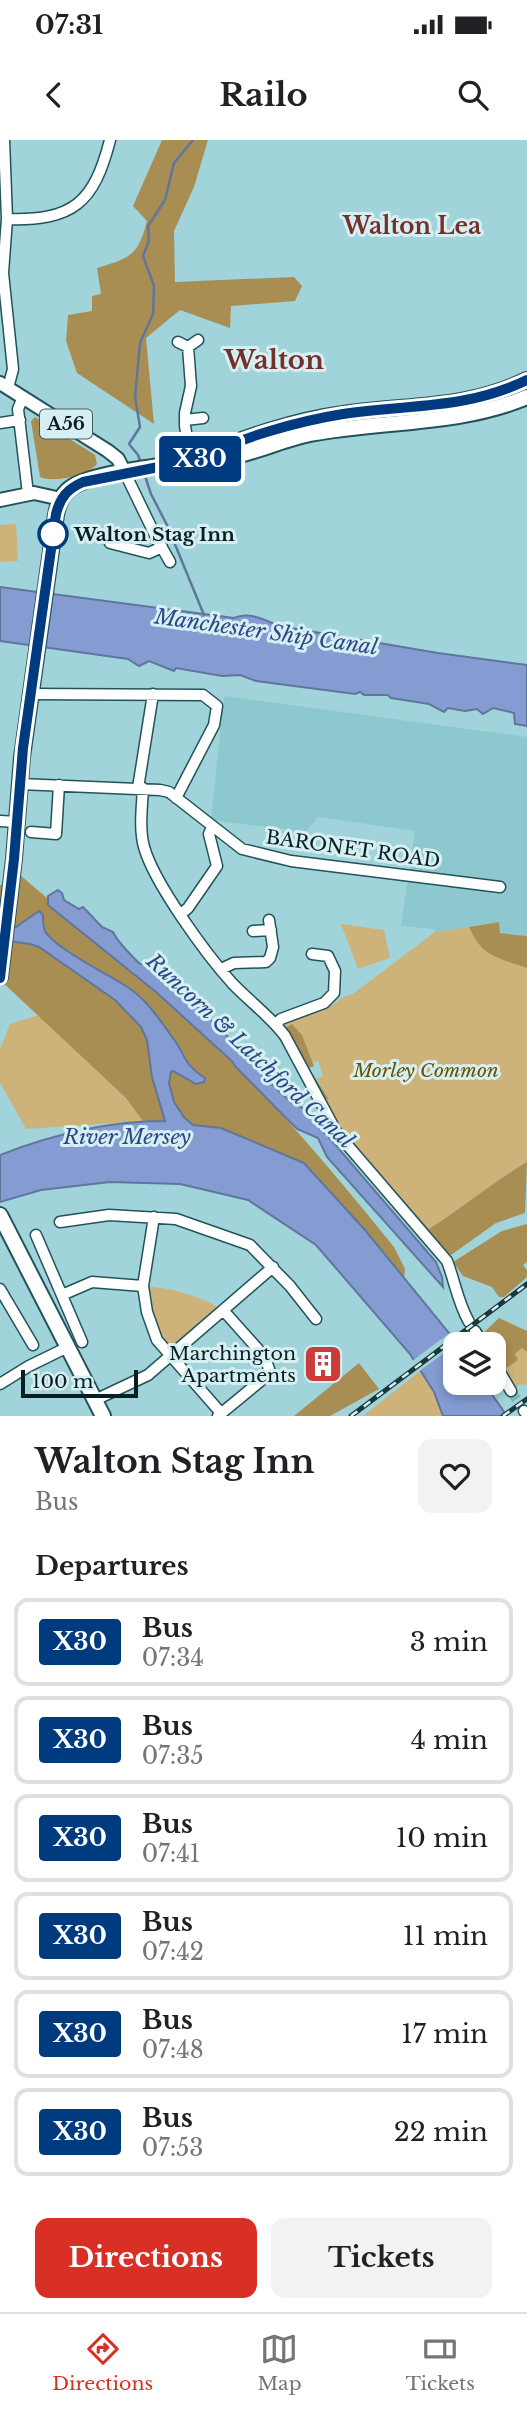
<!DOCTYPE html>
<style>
:root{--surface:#fff;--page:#f2f2f2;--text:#202124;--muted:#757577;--line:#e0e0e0;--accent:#d93025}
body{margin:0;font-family:"Libre Baskerville",serif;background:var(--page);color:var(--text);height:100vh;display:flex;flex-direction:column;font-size:26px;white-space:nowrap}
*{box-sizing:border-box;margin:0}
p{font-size:23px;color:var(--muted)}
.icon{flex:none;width:38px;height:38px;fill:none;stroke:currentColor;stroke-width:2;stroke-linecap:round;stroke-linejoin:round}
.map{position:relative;height:1276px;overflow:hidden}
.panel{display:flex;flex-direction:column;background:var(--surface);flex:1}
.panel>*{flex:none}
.badge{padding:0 14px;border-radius:5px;font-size:24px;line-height:46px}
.buttons{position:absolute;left:443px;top:1192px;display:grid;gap:14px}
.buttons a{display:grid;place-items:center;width:63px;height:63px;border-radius:14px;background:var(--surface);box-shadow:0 4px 10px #0003;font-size:35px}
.scale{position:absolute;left:21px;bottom:18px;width:117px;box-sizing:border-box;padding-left:7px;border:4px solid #091e20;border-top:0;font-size:19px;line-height:24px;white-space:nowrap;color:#091e20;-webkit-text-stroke:5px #d6eff2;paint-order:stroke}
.map>.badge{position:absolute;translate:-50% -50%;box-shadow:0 0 0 4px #fff}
h2{padding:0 35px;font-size:26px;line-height:63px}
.round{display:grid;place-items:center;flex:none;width:74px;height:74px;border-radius:14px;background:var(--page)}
.summary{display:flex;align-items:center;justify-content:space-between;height:119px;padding:0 35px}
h1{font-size:33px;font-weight:800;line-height:52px}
.button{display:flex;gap:14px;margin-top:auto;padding:14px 35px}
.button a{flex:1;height:80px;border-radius:14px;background:var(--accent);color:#fff;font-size:28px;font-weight:800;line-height:80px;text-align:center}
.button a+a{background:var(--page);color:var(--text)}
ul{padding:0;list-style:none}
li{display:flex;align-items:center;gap:21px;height:88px;margin:0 14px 10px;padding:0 21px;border:4px solid var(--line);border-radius:14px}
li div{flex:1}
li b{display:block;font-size:26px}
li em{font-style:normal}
li .badge{min-width:77px;font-weight:700;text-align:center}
.status{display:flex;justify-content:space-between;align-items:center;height:49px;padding:0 35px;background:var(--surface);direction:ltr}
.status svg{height:19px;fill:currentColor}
header{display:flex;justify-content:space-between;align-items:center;height:91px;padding:0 35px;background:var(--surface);font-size:32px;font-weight:800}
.tab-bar{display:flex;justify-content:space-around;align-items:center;height:98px;border-top:2px solid var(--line);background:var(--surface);font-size:19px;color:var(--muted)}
.tab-bar a{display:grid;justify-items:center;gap:4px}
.tab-bar .current{color:var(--accent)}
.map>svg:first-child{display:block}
</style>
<div class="status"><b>07:31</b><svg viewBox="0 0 49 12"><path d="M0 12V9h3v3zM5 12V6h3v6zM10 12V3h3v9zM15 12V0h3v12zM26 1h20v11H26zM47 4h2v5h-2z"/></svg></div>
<header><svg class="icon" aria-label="back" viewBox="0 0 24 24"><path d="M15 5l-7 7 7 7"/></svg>Railo<svg class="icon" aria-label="search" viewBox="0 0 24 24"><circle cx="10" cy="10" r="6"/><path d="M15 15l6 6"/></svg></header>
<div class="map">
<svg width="527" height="1276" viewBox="0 0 527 1276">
<rect width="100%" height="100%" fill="#a1d4da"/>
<path fill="#8dc8cf" d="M224 556 527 597V796L500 792 499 782 435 792 434 789 401 786 415 691 318 677 305 692 211 680Z"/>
<path fill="#cdb27a" d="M16 384 18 421 0 422V385Z
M341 784 384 790 390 818 358 829Z
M469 787C482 817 498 818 527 828V1022C493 1042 462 1068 429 1089L342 991 322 961 328 958 317 939 323 936 318 921 313 923 302 895 291 884 285 888V881L333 865 341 858 354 853 435 792Z
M42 874 125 957 143 981 26 989 0 943V909L10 884Z
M143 1146C172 1148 198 1155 223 1170L171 1215 158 1200Z
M522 1208 527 1212V1245L520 1244 511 1251 500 1233 518 1220 515 1214Z
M420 1231 434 1252 444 1276H363Z"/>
<path fill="#a98e53" d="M162 0H208L194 47 174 91 175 142 294 137 302 146 295 161 231 166 230 188 180 170 146 198 154 284 77 233 66 201 68 175 92 171V156L101 154 97 128C130 118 138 116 147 81L133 66Z
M35 277 95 315 97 324C87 336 54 343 40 337L31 281Z
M20 735 47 758 48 765C95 803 143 839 188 879 263 948 329 1027 394 1107L405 1129 404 1139 365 1090 221 988 143 981 125 957 0 840V745L18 749Z
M499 782 500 793 527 796V828C498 818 482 817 469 787Z
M292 884 302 895 314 926 309 928 328 958 323 962 342 991 429 1089C462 1068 493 1042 527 1022L525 1073 496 1083 451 1115 437 1103 337 993 287 895 285 888Z
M527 1084V1122L523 1125 527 1130V1137L504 1157H499L492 1147 463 1136 453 1122 502 1091Z
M499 1178 527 1191V1212L522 1208 515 1214 518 1220 500 1233 494 1222V1204H483L479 1197Z
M359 1223 379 1249 330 1276H294Z"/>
<path fill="#849cd2" stroke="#5f769d" stroke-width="2" d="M0 447 234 478C249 471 265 480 279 486L438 513 527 525V586L515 584 514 573 493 568 483 574 477 569 465 571 448 568 444 572 429 564 391 558 388 555H364L360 552 355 554 256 541 240 535 222 536 176 528 174 531 149 521 139 526 128 519 0 501Z
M58 750 62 753 64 760 79 769 83 767 102 787 113 792C118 803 131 815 140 824L151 823 149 827 168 845 177 847 178 851 196 865 243 912 264 937 293 964C310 967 314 987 327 995L436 1122 442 1137 443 1147 327 1017 318 998 297 989 234 925 233 922 156 852 48 765V756Z
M39 771 43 775C43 781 43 786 45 791 54 808 111 836 129 848 148 861 162 883 175 901 187 919 184 924 205 938L204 942 196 944 173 931 171 932 169 943 174 962 184 977 193 985 221 988 304 1023 365 1090 458 1204H455V1242L484 1243 507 1276H443L434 1252 410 1214 316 1105 248 1060 180 1044 110 1042 41 1050 0 1062V1015C51 995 110 981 165 981L152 937 147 900 141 887 115 860 39 807 30 804 0 800V784L16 787Z"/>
<path fill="#a1d4da" d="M452 1191 460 1201 417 1233 411 1222Z"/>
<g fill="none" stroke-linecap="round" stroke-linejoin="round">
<path stroke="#5f769d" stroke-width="2.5" d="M141 323 138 315 129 304 140 287 135 257 140 203 153 174 154 146 143 116 149 101 148 86 165 60 174 23 193 0
M144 333 151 354 167 385 204 475"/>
<path stroke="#83b0b5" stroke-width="10" stroke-dasharray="10 5" stroke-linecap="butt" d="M511 1251 524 1271"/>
<g stroke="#225359" stroke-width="13">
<path id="minor" d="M4 0 7 79 3 133 13 229 8 248
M7 79C73 81 94 63 110 0
M178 202 188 207 198 200
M188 207 191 246 185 273V286L191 321
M23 257 18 269 28 354
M185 280 203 278
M0 283 20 280
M125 333 156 397 170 422
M110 403 149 413 162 407
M30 554 203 555 217 566 214 585 176 658
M20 644 160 650 169 652 242 709 291 721 500 747
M138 648 153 554
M143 648C142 667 139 689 144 707 154 743 206 814 232 843 249 861 270 876 285 896L337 993 447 1121C455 1142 458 1163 469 1182
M0 681 17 682
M31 692 56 694 59 645
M181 774 188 768 217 726 209 694 212 687
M253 791 271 790
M221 829 234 823 266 822 270 818 273 807 269 780
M276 884 281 879 324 863 334 853 335 831 328 816 312 814
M154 1077 143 1146 147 1172 157 1200 221 1273
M60 1082 109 1075 176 1079 250 1105 290 1146 316 1179
M36 1095 82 1202
M0 1149 33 1205
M62 1155 92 1142 143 1146
M475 1191 483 1204
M494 1222 511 1251
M0 1244 29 1226 68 1207
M95 1260 148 1235 273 1127
M524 1271 527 1274
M218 1276 263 1239 269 1229 265 1217 223 1170"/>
</g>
<g stroke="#225359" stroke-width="16">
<path id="major" d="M0 243 108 311 118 319 125 333
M0 360 34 353 61 359"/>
</g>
<g stroke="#225359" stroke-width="18">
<path id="highway" d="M210 319C239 320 280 300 310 294 382 280 458 286 527 257
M0 837 14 719 22 617 56 375C58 364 62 353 72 347 96 331 167 327 199 319 238 298 299 280 343 274 409 264 464 270 527 240
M0 1075 103 1276"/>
</g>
<use href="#minor" stroke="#fff" stroke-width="10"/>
<use href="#major" stroke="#fff" stroke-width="12"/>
<use href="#highway" stroke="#fff" stroke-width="14"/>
<g stroke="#1e373a" stroke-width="5">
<path id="rail" d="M351 1276 527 1144
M503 1276 527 1259"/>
</g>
<use href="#rail" stroke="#d6eff2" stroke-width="2.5" stroke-dasharray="8" stroke-linecap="butt"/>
</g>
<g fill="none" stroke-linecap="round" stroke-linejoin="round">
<g stroke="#fff" stroke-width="16">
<path id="line" d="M0 838 14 719 23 608 56 374C60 358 67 349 83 342L199 319C238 298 299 281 343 274 409 264 464 270 527 240"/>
</g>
<use href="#line" stroke="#003b80" stroke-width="10"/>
</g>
<defs>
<g id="building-square" transform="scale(2.0125)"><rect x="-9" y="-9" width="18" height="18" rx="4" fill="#ca3c3a" stroke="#d6eff2"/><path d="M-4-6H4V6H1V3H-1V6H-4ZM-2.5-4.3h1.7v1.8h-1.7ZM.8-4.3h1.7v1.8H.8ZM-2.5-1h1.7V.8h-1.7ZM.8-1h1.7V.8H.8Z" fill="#fff"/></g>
</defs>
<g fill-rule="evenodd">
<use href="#building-square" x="323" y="1224"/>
</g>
<circle fill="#fff" stroke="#003b80" stroke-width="3.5" cx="53" cy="394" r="14"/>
<g text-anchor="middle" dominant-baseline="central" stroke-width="6" stroke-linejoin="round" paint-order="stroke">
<rect fill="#d6eff2" stroke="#465d5f" stroke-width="2" x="40" y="269.5" width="52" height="29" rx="5"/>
<g font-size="18" font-weight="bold" fill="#091e20">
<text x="66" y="284">A56</text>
</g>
<g font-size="19" font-weight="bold" fill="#091e20" stroke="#d6eff2" text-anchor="start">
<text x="74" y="394">Walton Stag Inn</text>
</g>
<g font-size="19" fill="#091e20" stroke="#d6eff2">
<text transform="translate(353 709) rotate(8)">BARONET ROAD</text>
</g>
<g font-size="19" font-style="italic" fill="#6c5000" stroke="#d6eff2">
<text x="426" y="930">Morley Common</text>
</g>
<g font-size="19" fill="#091e20" stroke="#d6eff2" text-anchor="end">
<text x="296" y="1213">Marchington<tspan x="296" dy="22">Apartments</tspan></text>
</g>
<g font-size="21" font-style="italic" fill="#2c4688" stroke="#d6eff2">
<text transform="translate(266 492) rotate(8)">Manchester Ship Canal</text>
<text transform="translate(250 911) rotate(43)">Runcorn &amp; Latchford Canal</text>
<text x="127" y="997">River Mersey</text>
</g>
<g font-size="23" font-weight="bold" fill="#76302c" stroke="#d6eff2">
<text x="412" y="86">Walton Lea</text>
</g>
<g font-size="26" font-weight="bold" fill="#76302c" stroke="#d6eff2">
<text x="274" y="220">Walton</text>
</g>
</g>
</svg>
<div class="buttons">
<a><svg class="icon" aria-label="layers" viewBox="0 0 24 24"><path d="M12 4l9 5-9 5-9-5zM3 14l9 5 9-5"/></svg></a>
</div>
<div class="scale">100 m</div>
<b class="badge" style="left:200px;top:319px;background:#003b80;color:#fff">X30</b>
</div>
<section class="panel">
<div class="summary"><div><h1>Walton Stag Inn</h1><p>Bus</p></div><a class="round"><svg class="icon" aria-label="heart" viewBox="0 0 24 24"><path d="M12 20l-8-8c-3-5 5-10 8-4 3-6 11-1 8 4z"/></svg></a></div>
<h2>Departures</h2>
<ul>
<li><span class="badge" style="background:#003b80;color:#fff">X30</span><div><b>Bus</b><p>07:34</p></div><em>3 min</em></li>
<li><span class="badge" style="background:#003b80;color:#fff">X30</span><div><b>Bus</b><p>07:35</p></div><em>4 min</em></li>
<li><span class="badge" style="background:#003b80;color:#fff">X30</span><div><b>Bus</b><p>07:41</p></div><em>10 min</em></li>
<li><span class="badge" style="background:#003b80;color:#fff">X30</span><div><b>Bus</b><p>07:42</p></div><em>11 min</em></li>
<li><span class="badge" style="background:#003b80;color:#fff">X30</span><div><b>Bus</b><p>07:48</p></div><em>17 min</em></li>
<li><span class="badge" style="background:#003b80;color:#fff">X30</span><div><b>Bus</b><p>07:53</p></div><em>22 min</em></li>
</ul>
<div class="button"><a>Directions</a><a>Tickets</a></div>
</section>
<nav class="tab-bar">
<a class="current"><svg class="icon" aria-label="directions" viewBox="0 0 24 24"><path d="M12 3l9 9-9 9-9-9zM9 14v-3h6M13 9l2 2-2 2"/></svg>Directions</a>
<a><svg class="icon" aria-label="map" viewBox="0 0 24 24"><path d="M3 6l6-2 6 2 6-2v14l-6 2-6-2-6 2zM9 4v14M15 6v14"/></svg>Map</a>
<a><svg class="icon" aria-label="tickets" viewBox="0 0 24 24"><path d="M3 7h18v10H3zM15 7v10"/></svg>Tickets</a>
</nav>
